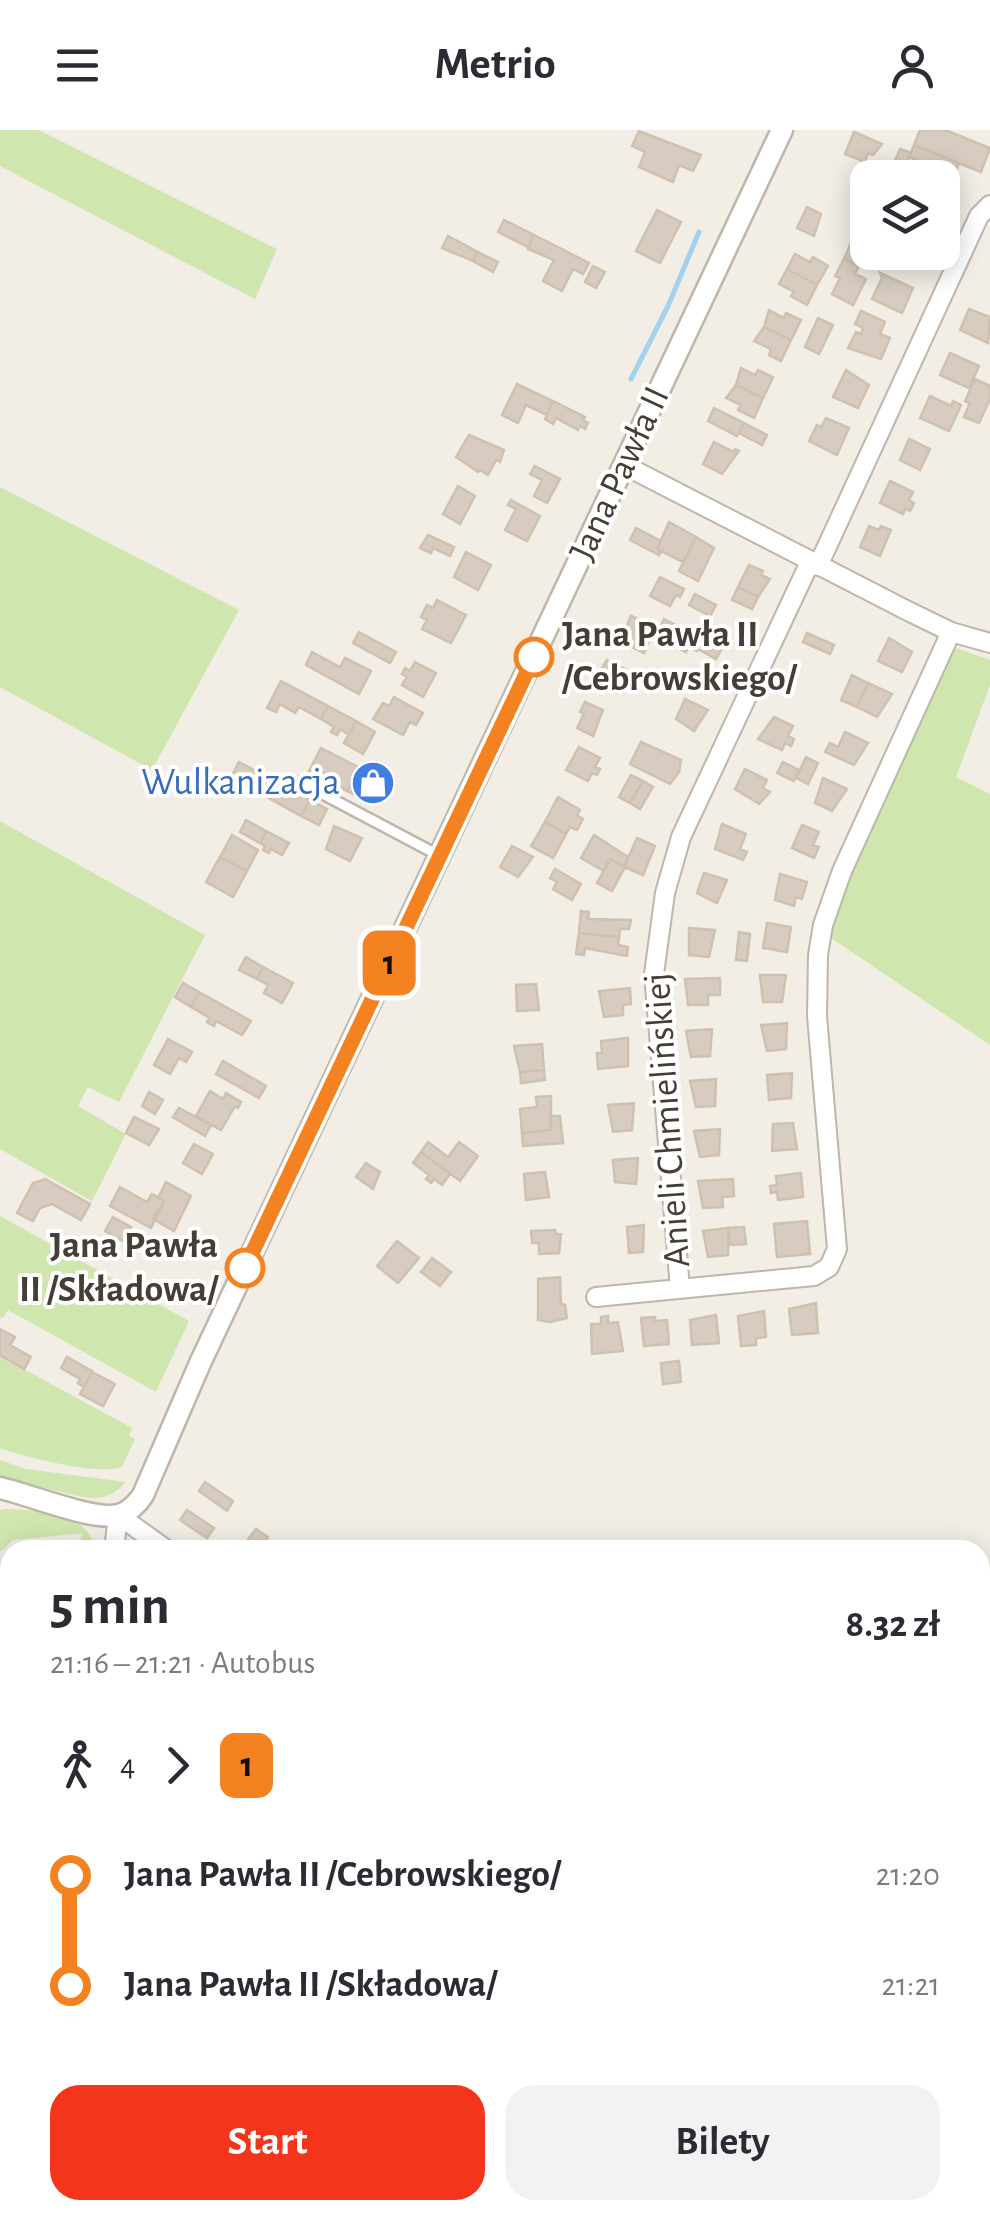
<!DOCTYPE html>
<html lang="pl">
<meta charset="utf-8">
<style>
:root{--surface:#fff;--page:#f2f2f3;--text:#2b2b33;--muted:#7c7c81;--accent:#f4351b}
body{margin:0;font-family:"Alegreya Sans",sans-serif;background:var(--page);color:var(--text);height:100vh;display:flex;flex-direction:column;font-size:38px;white-space:nowrap}
*{box-sizing:border-box;margin:0}
p{font-size:32px;color:var(--muted)}
.icon{flex:none;width:55px;height:55px;fill:none;stroke:currentColor;stroke-width:2;stroke-linecap:round;stroke-linejoin:round}
.map{position:relative;flex:1;overflow:hidden}
.panel{position:absolute;left:0px;top:1410px;width:990px;height:680px;display:flex;flex-direction:column;background:var(--surface);border-radius:30px 30px 0 0;box-shadow:0 5px 25px #0003}
.panel>*{flex:none}
.badge{padding:0 20px;border-radius:15px;font-size:35px;line-height:65px}
.buttons{position:absolute;left:850px;top:30px;display:grid;gap:20px}
.buttons a{display:grid;place-items:center;width:110px;height:110px;border-radius:20px;background:var(--surface);box-shadow:0 5px 25px #0003;font-size:50px}
.map>.badge{position:absolute;translate:-50% -50%;box-shadow:0 0 0 5px #fff}
.legs{display:flex;align-items:center;gap:15px;height:110px;padding:0 50px;font-size:32px}
.legs p{margin-inline-start:auto}
.summary{display:flex;align-items:center;justify-content:space-between;height:170px;padding:0 50px}
h1{font-size:55px;font-weight:600;line-height:75px}
.action{display:flex;gap:20px;margin-top:auto;padding:20px 50px}
.action a{flex:1;height:115px;border-radius:30px;background:var(--accent);color:#fff;font-size:40px;font-weight:600;line-height:115px;text-align:center}
.action a+a{background:var(--page);color:var(--text)}
ul{padding:0 50px;list-style:none}
li{display:flex;align-items:center;gap:35px;height:110px;font-size:38px}
li i{display:grid;place-items:center;width:15px;height:100%;margin:0 12px;background:currentColor}
li i::after{content:'';width:25px;height:25px;margin:-12px;border:8px solid;border-radius:50%;background:var(--surface)}
li p{margin-inline-start:auto}
li:first-child i{background:linear-gradient(#0000 50%,currentColor 0)}
li:last-child i{background:linear-gradient(currentColor 50%,#0000 0)}
header{display:flex;justify-content:space-between;align-items:center;height:130px;padding:0 50px;background:var(--surface);font-size:45px;font-weight:600}
.map>svg:first-child{display:block}
</style>
<header><svg class="icon" aria-label="menu" viewBox="0 0 24 24"><path d="M4 6h16M4 12h16M4 18h16"/></svg>Metrio<svg class="icon" aria-label="person" viewBox="0 0 24 24"><circle cx="12" cy="8" r="4"/><path d="M4 21q1-7 8-7t8 7"/></svg></header>
<div class="map">
<svg width="990" height="2090" viewBox="0 0 990 2090">
<rect width="100%" height="100%" fill="#f2eee6"/>
<path fill="#cfe6af" d="M0 0H39L277 119 255 169 0 36Z
M0 357 239 480 152 640 0 557Z
M945 514 990 530V555L956 647 990 664V915L828 806 848 747Z
M0 691 205 805 119 972 88 957 78 976 126 1004 92 1071 0 1019Z
M0 1086 189 1191 156 1262 8 1180 3 1188 0 1187Z
M0 1226 132 1298 129 1306 135 1309 122 1337C98 1346 25 1327 0 1318Z
M0 1330 26 1339 126 1352C103 1379 78 1365 49 1359 33 1355 17 1353 0 1351Z
M7 1379C41 1381 88 1380 95 1420H76L83 1403 13 1410 0 1422V1380Z
M10 1717V1799L0 1793V1738Z
M0 1972 10 1980V2048L0 2041Z
M50 2080H134L146 2090H62Z
M227 2080H325L332 2086 329 2090H241Z"/>
<path fill="#a3d2ee" d="M481 2080H548L556 2090H491Z"/>
<g fill="none" stroke-linecap="round" stroke-linejoin="round">
<path stroke="#a3d2ee" stroke-width="5" d="M631 249 668 176 699 102
M0 1617 10 1596"/>
</g>
<path fill="#d7ccbf" stroke="#cec1af" stroke-width="2.5" d="M920 0H945L990 18 981 42 914 15Z
M639 1 701 25 693 41 679 35 673 52 639 37 645 22 632 16Z
M854 2 882 14 873 25 868 23 865 32 845 24Z
M914 15 959 33 954 46 909 27Z
M900 19 911 23 901 44 911 48H879L882 41 889 44Z
M930 36 954 46 947 62 942 60V48H925Z
M807 77 821 84 814 106 797 98Z
M657 80 681 92 660 133 636 121Z
M504 90 534 105 528 117 498 102Z
M857 100 868 105V118L859 136 844 129Z
M534 105 589 133 583 144 573 139 562 161 543 151 554 130 528 119Z
M448 106 478 122 473 131 442 118Z
M478 122 498 132 493 142 473 131Z
M795 124 810 132 813 127 828 136 817 155 787 139Z
M844 129 859 136 855 144 866 149 853 175 832 164 840 148 835 146Z
M593 136 605 142 596 158 585 152Z
M787 139 817 155 807 175 791 166 794 162 779 154Z
M880 143 913 158 902 183 872 169 882 148Z
M969 179 990 187 988 213 960 200Z
M769 180 784 188 786 183 801 190 791 210 764 197Z
M861 181 885 192 880 204 890 208 881 229 848 218 856 202 861 204 863 198 855 194Z
M818 188 833 195 819 224 805 217Z
M764 197 791 210 781 231 769 225 771 219 754 211Z
M950 223 979 236 969 258 940 245Z
M741 238 755 245 758 240 773 247 763 268 736 255Z
M846 240 869 255 858 278 833 267Z
M975 249 990 256V269L979 293 964 287 970 273 965 271Z
M517 254 553 271 547 285 526 275 518 293 502 285Z
M736 255 763 268 754 288 738 280 741 275 726 268Z
M930 266 951 276 953 271 961 275 949 301 920 288Z
M553 271 585 287 583 290 588 293 585 299 580 296 578 300 556 288 553 294 545 289Z
M714 278 744 293 737 306 708 291Z
M826 288 849 298 837 325 809 311 817 295 821 297Z
M744 293 767 305 762 315 739 303Z
M469 305 504 320 500 332 496 330 488 345 480 340 478 342 456 327Z
M909 309 930 319 920 340 900 330Z
M714 312 734 322 735 319 739 321 722 344 703 334Z
M535 336 560 349 547 373 534 366 542 350 530 344Z
M890 351 913 362 909 370 914 373 910 381 905 379 903 384 880 373Z
M458 356 475 366 460 394 443 384Z
M511 370 540 386 527 411 505 400 516 379 508 375Z
M669 392 696 407 683 432 657 419Z
M869 396 879 400 881 396 891 400 880 426 860 417Z
M636 398 661 411 657 419 661 421 659 425 630 410Z
M428 405 454 417 450 426 433 418 431 423 420 418Z
M696 407 714 418 698 451 679 441Z
M466 422 491 435 478 460 454 447Z
M749 435 763 441 761 445 770 449 758 467 738 457Z
M660 447 684 459 680 467 676 465 670 476 650 466Z
M738 457 758 467 752 479 732 470Z
M695 464 716 475 710 486 689 475Z
M437 470 466 485 451 513 422 499 427 490 421 487 427 475 433 478Z
M631 486 656 497 644 523 620 511Z
M664 489 703 509 697 521 688 516 686 522 680 519 683 514 658 502Z
M359 502 396 522 390 533 353 513Z
M807 503 834 515 830 524 803 512Z
M889 508 912 522 902 542 878 531Z
M703 509 722 518 716 529 698 519Z
M312 522 340 537 345 528 371 541 359 564 306 535Z
M607 530 627 540 617 563 601 556 603 553 595 549Z
M415 532 436 543 423 567 402 555 407 547 402 544 405 538 410 541Z
M852 545 868 553 857 577 841 570Z
M281 551 328 576 321 589 299 577 295 583 280 574 276 582 267 578Z
M868 553 892 564 877 587 857 577Z
M394 567 423 583 416 595 410 592 403 605 373 589 383 573 389 576Z
M685 569 708 580 694 601 676 589Z
M585 572 603 580 593 606 577 598 584 584 580 582Z
M328 576 356 591 349 605 340 599 337 605 331 602 334 597 321 589Z
M774 587 793 596 788 606 794 609 791 616 785 613 782 620 758 609Z
M356 591 375 602 363 624 344 613Z
M845 602 868 613 854 635 825 622 830 613 838 617Z
M641 612 681 630 679 642 670 654 630 634Z
M579 617 600 628 595 637 600 639 597 645 592 643 588 651 566 640Z
M321 618 360 638 347 661 309 641Z
M806 627 818 633 808 654 796 648Z
M239 632 310 670 301 686 231 647Z
M783 632 799 640 794 651 777 643Z
M360 638 387 652 378 669 369 672 347 661Z
M745 639 767 650 763 658 770 662 759 674 735 659Z
M631 645 643 651 630 673 619 667Z
M823 648 847 659 832 681 815 673Z
M643 651 653 657 640 679 630 673Z
M558 667 580 680 577 685 583 689 577 700 570 697 566 704 545 692Z
M310 670 327 679 319 695 301 686Z
M246 690 266 701 260 713 240 702Z
M545 692 566 704 553 728 531 716Z
M722 694 746 704 740 719 747 722 743 730 715 719Z
M802 695 819 702 813 715 819 717 814 728 792 718Z
M334 696 362 708 350 731 326 719Z
M266 701 289 713 282 725 271 719 269 723 263 720 265 716 260 713Z
M232 705 258 720 247 741 220 727Z
M594 705 628 727 624 737 610 729 604 741 581 728Z
M637 708 655 716 643 745 624 737Z
M512 716 533 727 518 747 500 737Z
M220 727 247 741 233 767 206 752Z
M610 729 625 737 612 761 597 753Z
M555 739 581 754 572 770 553 759 557 752 550 748Z
M704 743 727 750 717 773 697 763Z
M780 744 807 752 802 769 796 767 794 776 775 770Z
M581 781 589 782 588 789 631 790 629 799H620L619 807 579 803Z
M767 793 791 797 787 822 763 818Z
M689 798 715 800 709 827 689 825Z
M739 802 750 804 747 831 736 830Z
M579 803 619 807 618 815 628 817 627 826 585 818 584 825 576 824Z
M246 827 263 837 257 849 239 840Z
M263 837 293 853 282 873 264 863 268 855 257 849Z
M760 845H786L782 872H763Z
M720 848V865H708V875H688L685 849Z
M183 853 199 862 191 877 175 867Z
M536 854 539 880 517 881 516 855Z
M630 858 631 874 623 875V885L604 887 599 861Z
M199 862 251 891 242 905 216 891 214 896 207 892 210 888 191 877Z
M787 893 786 919 767 921 761 895Z
M712 899 710 926 691 927 686 901Z
M628 908V936L598 939 597 923H602L601 911Z
M168 909 192 922 186 932 179 928 170 944 154 935Z
M542 914 544 940 520 942 514 916Z
M223 931 266 956 259 968 216 944Z
M544 940 545 950 521 953 520 942Z
M792 943 791 968 769 970 767 945Z
M716 949 715 976 696 977 690 951Z
M210 961 223 969 226 963 241 972 238 978 235 976 221 1000 196 986Z
M149 962 163 970 155 984 142 976Z
M551 966V1000L522 1003 520 979 537 977 536 967Z
M634 973 632 1000 613 1002 608 975Z
M179 978 211 995 205 1006 173 987Z
M550 986H560L563 1013 523 1016 522 1003 551 1000Z
M134 987 159 999 149 1015 126 1003Z
M793 993 797 1019 772 1021 773 994Z
M720 999 719 1025 700 1027 694 1001Z
M428 1012 448 1027 459 1012 478 1026 460 1051 421 1022Z
M194 1014 213 1024 202 1044 183 1033Z
M421 1022 450 1044 442 1055 434 1049 431 1053 426 1049 429 1045 413 1033Z
M638 1028 636 1054 615 1052 613 1030Z
M366 1033 380 1042 373 1059 356 1047Z
M545 1042 549 1067 526 1070 524 1044Z
M801 1043 803 1067 778 1070 777 1062 771 1063 770 1056 777 1055 776 1046Z
M45 1049 90 1074 81 1090 52 1074 40 1078 33 1091 17 1083 33 1053Z
M733 1049 734 1066 722 1067 723 1077 703 1078 698 1051Z
M166 1052 191 1066 174 1101 153 1089 164 1071 158 1068Z
M120 1057 147 1072 152 1064 164 1071 151 1098 110 1076Z
M113 1087 131 1097 123 1111 105 1101Z
M807 1091 810 1124 777 1127 774 1094Z
M644 1095 643 1122 629 1123 627 1097Z
M744 1097 746 1114 730 1115 728 1098Z
M728 1098V1125L708 1127 703 1101Z
M555 1100 556 1104H561L559 1123 539 1124V1113H532L531 1101Z
M397 1111 419 1128 398 1153 377 1136Z
M432 1128 451 1142 440 1156 421 1142Z
M560 1147 561 1174 565 1175 567 1188 550 1192 538 1190V1149Z
M816 1173 818 1203 792 1205 789 1179Z
M764 1181 766 1207 756 1208V1215L741 1216 738 1186Z
M716 1185 719 1213 692 1215 690 1190Z
M608 1186V1193L618 1192 623 1221 592 1224 591 1194H601V1187Z
M655 1187V1191L667 1190 669 1214 644 1216 641 1188Z
M0 1199 15 1207 10 1215 31 1227 24 1239 0 1225Z
M67 1227 92 1241 84 1257 78 1253 80 1249 61 1238Z
M679 1231 681 1252 663 1254 661 1233Z
M92 1242 115 1254 103 1276 80 1264Z
M205 1352 233 1371 227 1381 199 1361Z
M187 1380 214 1398 207 1408 180 1390Z
M256 1399 268 1407 260 1420H240Z
M9 1856H10V1889L0 1882V1872Z
M980 1861 990 1871V1895L980 1885Z
M5 2053 10 2057 12 2080 8 2085 0 2081V2060Z"/>
<g fill="none" stroke-linecap="round" stroke-linejoin="round">
<g stroke="#beb6a9" stroke-width="14">
<path id="service" d="M300 652 438 725"/>
</g>
<g stroke="#beb6a9" stroke-width="22">
<path id="minor" d="M624 335 906 480 951 502 990 513
M818 436 979 86 990 75
M680 1159 654 844 665 763 681 707 810 432
M596 1167 814 1146 829 1137 837 1119 817 886 818 825 823 795 842 741 951 502
M118 1385 167 1420
M114 1420 118 1385
M0 1648 10 1628"/>
</g>
<g stroke="#beb6a9" stroke-width="25">
<path id="tertiary" d="M0 1358C28 1364 93 1391 118 1385 128 1383 138 1373 143 1365L201 1231 782 0"/>
</g>
<use href="#service" stroke="#fff" stroke-width="9"/>
<use href="#minor" stroke="#fff" stroke-width="18"/>
<use href="#tertiary" stroke="#fff" stroke-width="20"/>
</g>
<g fill="none" stroke-linecap="round" stroke-linejoin="round">
<g stroke="#fff" stroke-width="22">
<path id="line-1" d="M245 1138 534 527"/>
</g>
<use href="#line-1" stroke="#f58220" stroke-width="15"/>
</g>
<defs>
<g id="shop-disc" transform="scale(2.25)"><circle r="9.5" fill="#3f7fe0" stroke="#fff"/><path d="M-5-2.5h2.3a2.7 3.5 0 0 1 5.4 0H5L5.5 6h-11ZM-1.5-2.5h3a1.5 2.3 0 0 0-3 0Z" fill="#fff"/></g>
</defs>
<g fill-rule="evenodd">
<use href="#shop-disc" x="373" y="653"/>
</g>
<g fill="#fff" stroke="#f58220" stroke-width="5">
<circle cx="534" cy="527" r="18"/>
<circle cx="245" cy="1138" r="18"/>
</g>
<g text-anchor="middle" dominant-baseline="central" stroke-width="8" stroke-linejoin="round" paint-order="stroke">
<g font-size="38" fill="#453e35" stroke="#fff">
<text transform="translate(620 344) rotate(-65)">Jana Pawła II</text>
<text transform="translate(668 990) rotate(-94)">Anieli Chmielińskiej</text>
</g>
<g font-size="38" font-weight="bold" fill="#453e35" stroke="#fff" text-anchor="start">
<text x="562" y="505">Jana Pawła II<tspan x="562" dy="44">/Cebrowskiego/</tspan></text>
<text x="218" y="1116" text-anchor="end">Jana Pawła<tspan x="218" dy="44">II /Składowa/</tspan></text>
</g>
<g font-size="38" fill="#366cbe" stroke="#fff" text-anchor="end">
<text x="340" y="653">Wulkanizacja</text>
</g>
</g>
</svg>
<div class="buttons">
<a><svg class="icon" aria-label="layers" viewBox="0 0 24 24"><path d="M12 4l9 5-9 5-9-5zM3 14l9 5 9-5"/></svg></a>
</div>
<b class="badge" style="left:389px;top:833px;background:#f58220;color:#111">1</b>
<section class="panel">
<div class="summary"><div><h1>5 min</h1><p>21:16 – 21:21 · Autobus</p></div><b>8.32 zł</b></div>
<div class="legs"><svg class="icon" aria-label="walk" viewBox="0 0 24 24"><circle cx="13" cy="4" r="2"/><path d="M13 8l-2 6 4 7M11 14l-3 7M7 12l3-4h3l4 4"/></svg>4<svg class="icon" aria-label="forward" viewBox="0 0 24 24"><path d="M9 5l7 7-7 7"/></svg><b class="badge" style="background:#f58220;color:#111">1</b></div>
<ul>
<li><i style="color:#f58220"></i><b>Jana Pawła II /Cebrowskiego/</b><p>21:20</p></li>
<li><i style="color:#f58220"></i><b>Jana Pawła II /Składowa/</b><p>21:21</p></li>
</ul>
<div class="action"><a>Start</a><a>Bilety</a></div>
</section>
</div>
